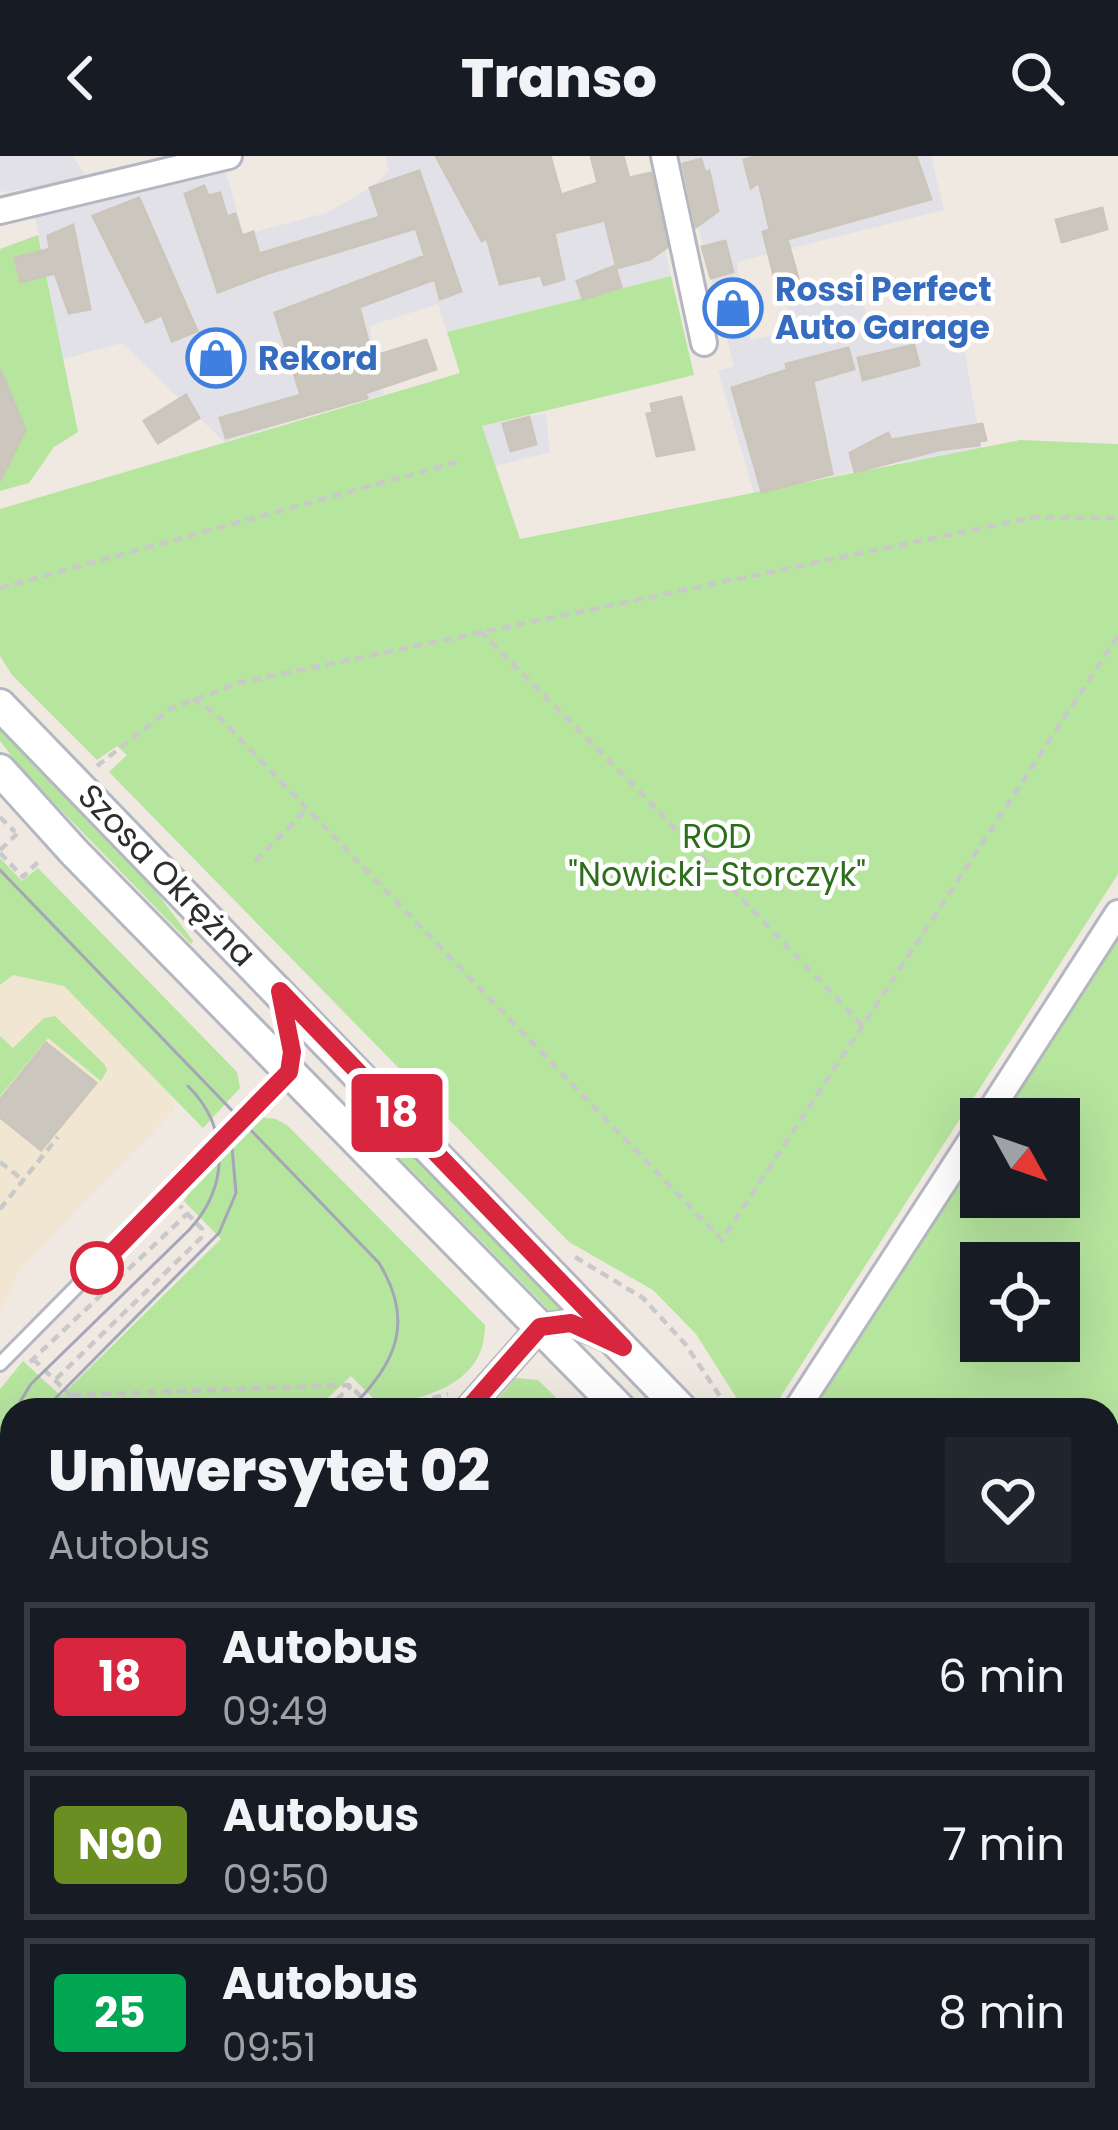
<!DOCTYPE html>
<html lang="pl">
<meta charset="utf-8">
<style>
:root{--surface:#171b24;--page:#20242c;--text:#f1f3f6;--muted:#9ea1a6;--line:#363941}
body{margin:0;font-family:Poppins,sans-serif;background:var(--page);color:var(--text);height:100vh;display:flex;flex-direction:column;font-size:45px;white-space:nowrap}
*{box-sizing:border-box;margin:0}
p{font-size:39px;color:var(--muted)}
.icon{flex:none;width:66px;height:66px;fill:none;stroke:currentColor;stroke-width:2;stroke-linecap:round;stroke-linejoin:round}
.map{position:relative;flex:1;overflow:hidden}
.panel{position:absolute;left:0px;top:1242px;width:1119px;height:732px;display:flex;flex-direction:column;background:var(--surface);border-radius:36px 36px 0 0;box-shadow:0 12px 48px #0002}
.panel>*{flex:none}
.badge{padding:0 24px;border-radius:9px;font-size:42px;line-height:78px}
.needle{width:78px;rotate:130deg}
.fabs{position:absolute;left:960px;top:942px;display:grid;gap:24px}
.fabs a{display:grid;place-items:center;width:120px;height:120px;border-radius:0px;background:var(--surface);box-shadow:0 12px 48px #0002;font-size:60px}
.map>.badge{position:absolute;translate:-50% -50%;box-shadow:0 0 0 6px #fff}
.round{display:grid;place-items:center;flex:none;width:126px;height:126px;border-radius:0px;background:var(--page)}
.head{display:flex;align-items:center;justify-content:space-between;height:204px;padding:0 48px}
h1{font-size:57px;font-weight:800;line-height:90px}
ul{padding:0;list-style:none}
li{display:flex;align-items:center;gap:36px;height:150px;margin:0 24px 18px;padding:0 24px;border:6px solid var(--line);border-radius:0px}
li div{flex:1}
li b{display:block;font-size:45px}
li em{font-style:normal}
li .badge{min-width:132px;font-weight:700;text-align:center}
header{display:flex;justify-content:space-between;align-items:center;height:156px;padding:0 48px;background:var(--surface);font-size:54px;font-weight:800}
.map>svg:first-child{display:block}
</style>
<header><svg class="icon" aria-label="back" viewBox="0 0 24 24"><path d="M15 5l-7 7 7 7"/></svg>Transo<svg class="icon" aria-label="search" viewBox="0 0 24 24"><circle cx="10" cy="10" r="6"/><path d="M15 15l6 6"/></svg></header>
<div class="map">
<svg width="1118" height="1974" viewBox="0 0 1118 1974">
<rect width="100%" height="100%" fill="#efe9e1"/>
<path fill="#e3e1e8" d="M0 0H72L90 25 0 36Z
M385 0H528L552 60 651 27 671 120 447 176 438 148 369 170 384 238 224 286 122 187 63 203 35 60 226 16 244 79 326 57 370 32 389 15Z
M680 0H931L944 54 737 106 745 162 751 184 790 174 788 149 861 134 870 178 881 177 883 185 960 169 982 295 883 309 754 337 718 215 734 210Z
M546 257 550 296 495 310 479 270Z"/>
<path fill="#f0e6d1" d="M0 764 174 944 173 955 20 1112 0 1157Z
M0 1377 12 1390V1962L0 1974Z"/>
<path fill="#b6e59e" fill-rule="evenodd" d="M38 79 78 276 54 291 29 327 0 335V93Z
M671 120 694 219 482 270 520 383 1020 284 1118 288V718L772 1254H744L696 1178 653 1134 569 1086 109 616 127 599 117 590 97 604 12 519 0 500V353L460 217 447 176Z
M0 572 147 723 193 785 191 788 23 615 0 585Z
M0 702 22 725 38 712 237 916 240 932 203 972 64 830 13 819 0 829Z
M1118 777V1665L1107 1653V1254H810L981 990V1041H1059V963H999ZM981 1107H1059V1185H981Z
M55 860 105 909 107 914 101 925 48 882 0 940V880L13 892 44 862Z
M369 950 571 1158 551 1156 358 960Z
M257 961 276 963 288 970 485 1169C485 1228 429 1240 382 1251L351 1220 315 1254H12V1356L0 1339V1233L23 1205 61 1240 221 1083 184 1045 204 1013Z
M515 1222 538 1224 569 1254H489Z
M0 1682 12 1692V1962H667L665 1972 718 1962H822L817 1974H0Z"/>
<path fill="#cbc7bf" stroke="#cbc5ba" stroke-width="3" d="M436 0H550L561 39 598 27 591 0H623L629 22 651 17 667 91 650 103 617 112 605 64 554 77 564 123 544 129 541 119 500 128 487 82 482 85Z
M757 0H916L931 43 787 83 801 133 779 139 763 76 770 74 759 26 751 32 744 4Z
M701 3 705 17 709 15 718 55 696 71 683 8Z
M419 15 461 135 440 143 435 123 359 151 372 201 426 184 436 213 365 237 367 242 226 282 220 262 301 239 275 157 425 100 416 72 268 117 218 136 185 38 204 30 208 40 220 37 227 61 235 58 242 80 253 76 259 98 380 61 370 32Z
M139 42 197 175 172 185 162 159 146 166 93 60Z
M1102 52 1107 73 1062 86 1056 64Z
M73 69 90 153 69 157 55 117 21 126 15 102 50 93 48 80Z
M725 85 733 116 711 122 702 91Z
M615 110 621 131 583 143 577 125Z
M914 189 919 209 863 224 858 202Z
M848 192 854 213 813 225 832 318 762 336 732 232 787 214 786 208Z
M0 213 25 274 0 325Z
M186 239 199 262 158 287 144 265Z
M681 241 694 293 657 300 647 258 653 257 651 248Z
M529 261 536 288 511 295 503 268Z
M982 268 986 284 979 285V289L938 294 855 316 850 297 888 277 891 284Z
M46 887 96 927 41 994 0 961V944Z"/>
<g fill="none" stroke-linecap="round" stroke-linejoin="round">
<g stroke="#b4b7c1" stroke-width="18">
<path id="service" d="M0 1208 289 916 292 895 285 855
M0 1356 12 1369
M675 1974 679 1962"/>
</g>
<g stroke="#b4b7c1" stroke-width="30">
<path id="minor" d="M664 0 704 187
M0 55 229 0
M985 963 1118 757
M467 1254 540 1171 571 1167 611 1184
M796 1254 981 969
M0 1666 12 1676"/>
</g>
<g stroke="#b4b7c1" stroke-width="36">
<path id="tertiary" d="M0 549 682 1254
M0 614 74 696 621 1254
M1107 1712 1118 1724"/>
</g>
<path stroke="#c9c9c9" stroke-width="4.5" stroke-dasharray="9 6" stroke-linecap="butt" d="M0 432 461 305
M480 475 641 637 864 871
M193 543 216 558 722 1084 1118 480
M97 610 170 553 238 527 1035 361 1118 362
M0 661 15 676
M0 694 17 678
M0 697 23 721 41 703
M255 705 307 653
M0 1006 23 1024
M0 1053 58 981
M575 1101 643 1142 686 1189 729 1254
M33 1203 86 1254
M30 1206 187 1058
M56 1223 201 1082 202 1073 180 1050
M72 1239 349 1229 375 1254
M326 1254 351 1230
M389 1254 448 1238
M0 1400 3 1415 0 1430
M1107 1437 1118 1439
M0 1468 1 1466
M0 1485 4 1488
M0 1699 12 1709
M1107 1889 1118 1897
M1007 1962 1011 1974
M91 1974 98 1962
M464 1974 471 1962
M764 1974 768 1962
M847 1974 861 1962"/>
<use href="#service" stroke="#fff" stroke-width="12"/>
<use href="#minor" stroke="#fff" stroke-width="24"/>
<use href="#tertiary" stroke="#fff" stroke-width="30"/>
<path stroke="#a3a6b8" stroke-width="3" d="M0 714 379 1107C416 1167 395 1209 349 1254
M15 1254 31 1228 189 1074C229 1031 230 972 188 930
M44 1254 219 1077 236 1037 232 991
M12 1262 6 1286 12 1327"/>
</g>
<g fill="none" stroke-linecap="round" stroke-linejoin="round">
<g stroke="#fff" stroke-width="27">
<path id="line" d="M97 1112 289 916 292 896 280 835 623 1191 571 1167 540 1171 467 1254"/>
</g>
<use href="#line" stroke="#d7263d" stroke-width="18"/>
</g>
<defs>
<g id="shop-ring" transform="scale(3)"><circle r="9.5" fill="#fff" stroke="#3f7fe0" stroke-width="1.5"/><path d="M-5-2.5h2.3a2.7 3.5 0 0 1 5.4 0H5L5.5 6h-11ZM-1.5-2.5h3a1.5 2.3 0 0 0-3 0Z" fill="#3f7fe0"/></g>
</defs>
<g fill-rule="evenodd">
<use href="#shop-ring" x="733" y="152"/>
<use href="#shop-ring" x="216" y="202"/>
</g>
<circle fill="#fff" stroke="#d7263d" stroke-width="6" cx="97" cy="1112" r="24"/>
<g text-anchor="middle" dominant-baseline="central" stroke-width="9" stroke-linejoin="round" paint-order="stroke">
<g font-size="33" font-weight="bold" fill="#366cbe" stroke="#fff" text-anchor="start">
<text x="775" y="133">Rossi Perfect<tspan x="775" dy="38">Auto Garage</tspan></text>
<text x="258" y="202">Rekord</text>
</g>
<g font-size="33" fill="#2c6e1b" stroke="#fff">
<text x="717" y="680">ROD<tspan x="717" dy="38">"Nowicki-Storczyk"</tspan></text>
</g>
<g font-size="33" fill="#2e2e2e" stroke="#fff">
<text transform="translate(167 719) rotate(46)">Szosa Okrężna</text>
</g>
</g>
</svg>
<div class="fabs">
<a><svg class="needle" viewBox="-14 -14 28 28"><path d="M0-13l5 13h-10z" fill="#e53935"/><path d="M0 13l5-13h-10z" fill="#9ea1a6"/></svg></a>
<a><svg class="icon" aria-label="locate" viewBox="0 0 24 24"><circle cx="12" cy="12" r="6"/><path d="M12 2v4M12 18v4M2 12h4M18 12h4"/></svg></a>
</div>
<b class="badge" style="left:397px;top:957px;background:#d7263d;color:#fff">18</b>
<section class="panel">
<div class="head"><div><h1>Uniwersytet 02</h1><p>Autobus</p></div><a class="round"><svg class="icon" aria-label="heart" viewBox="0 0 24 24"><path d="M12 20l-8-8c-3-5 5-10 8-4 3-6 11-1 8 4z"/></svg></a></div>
<ul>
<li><span class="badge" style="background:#d7263d;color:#fff">18</span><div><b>Autobus</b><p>09:49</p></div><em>6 min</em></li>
<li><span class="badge" style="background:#6b8e23;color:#fff">N90</span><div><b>Autobus</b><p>09:50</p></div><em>7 min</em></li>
<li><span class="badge" style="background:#00a651;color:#fff">25</span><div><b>Autobus</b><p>09:51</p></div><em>8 min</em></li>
</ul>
</section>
</div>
